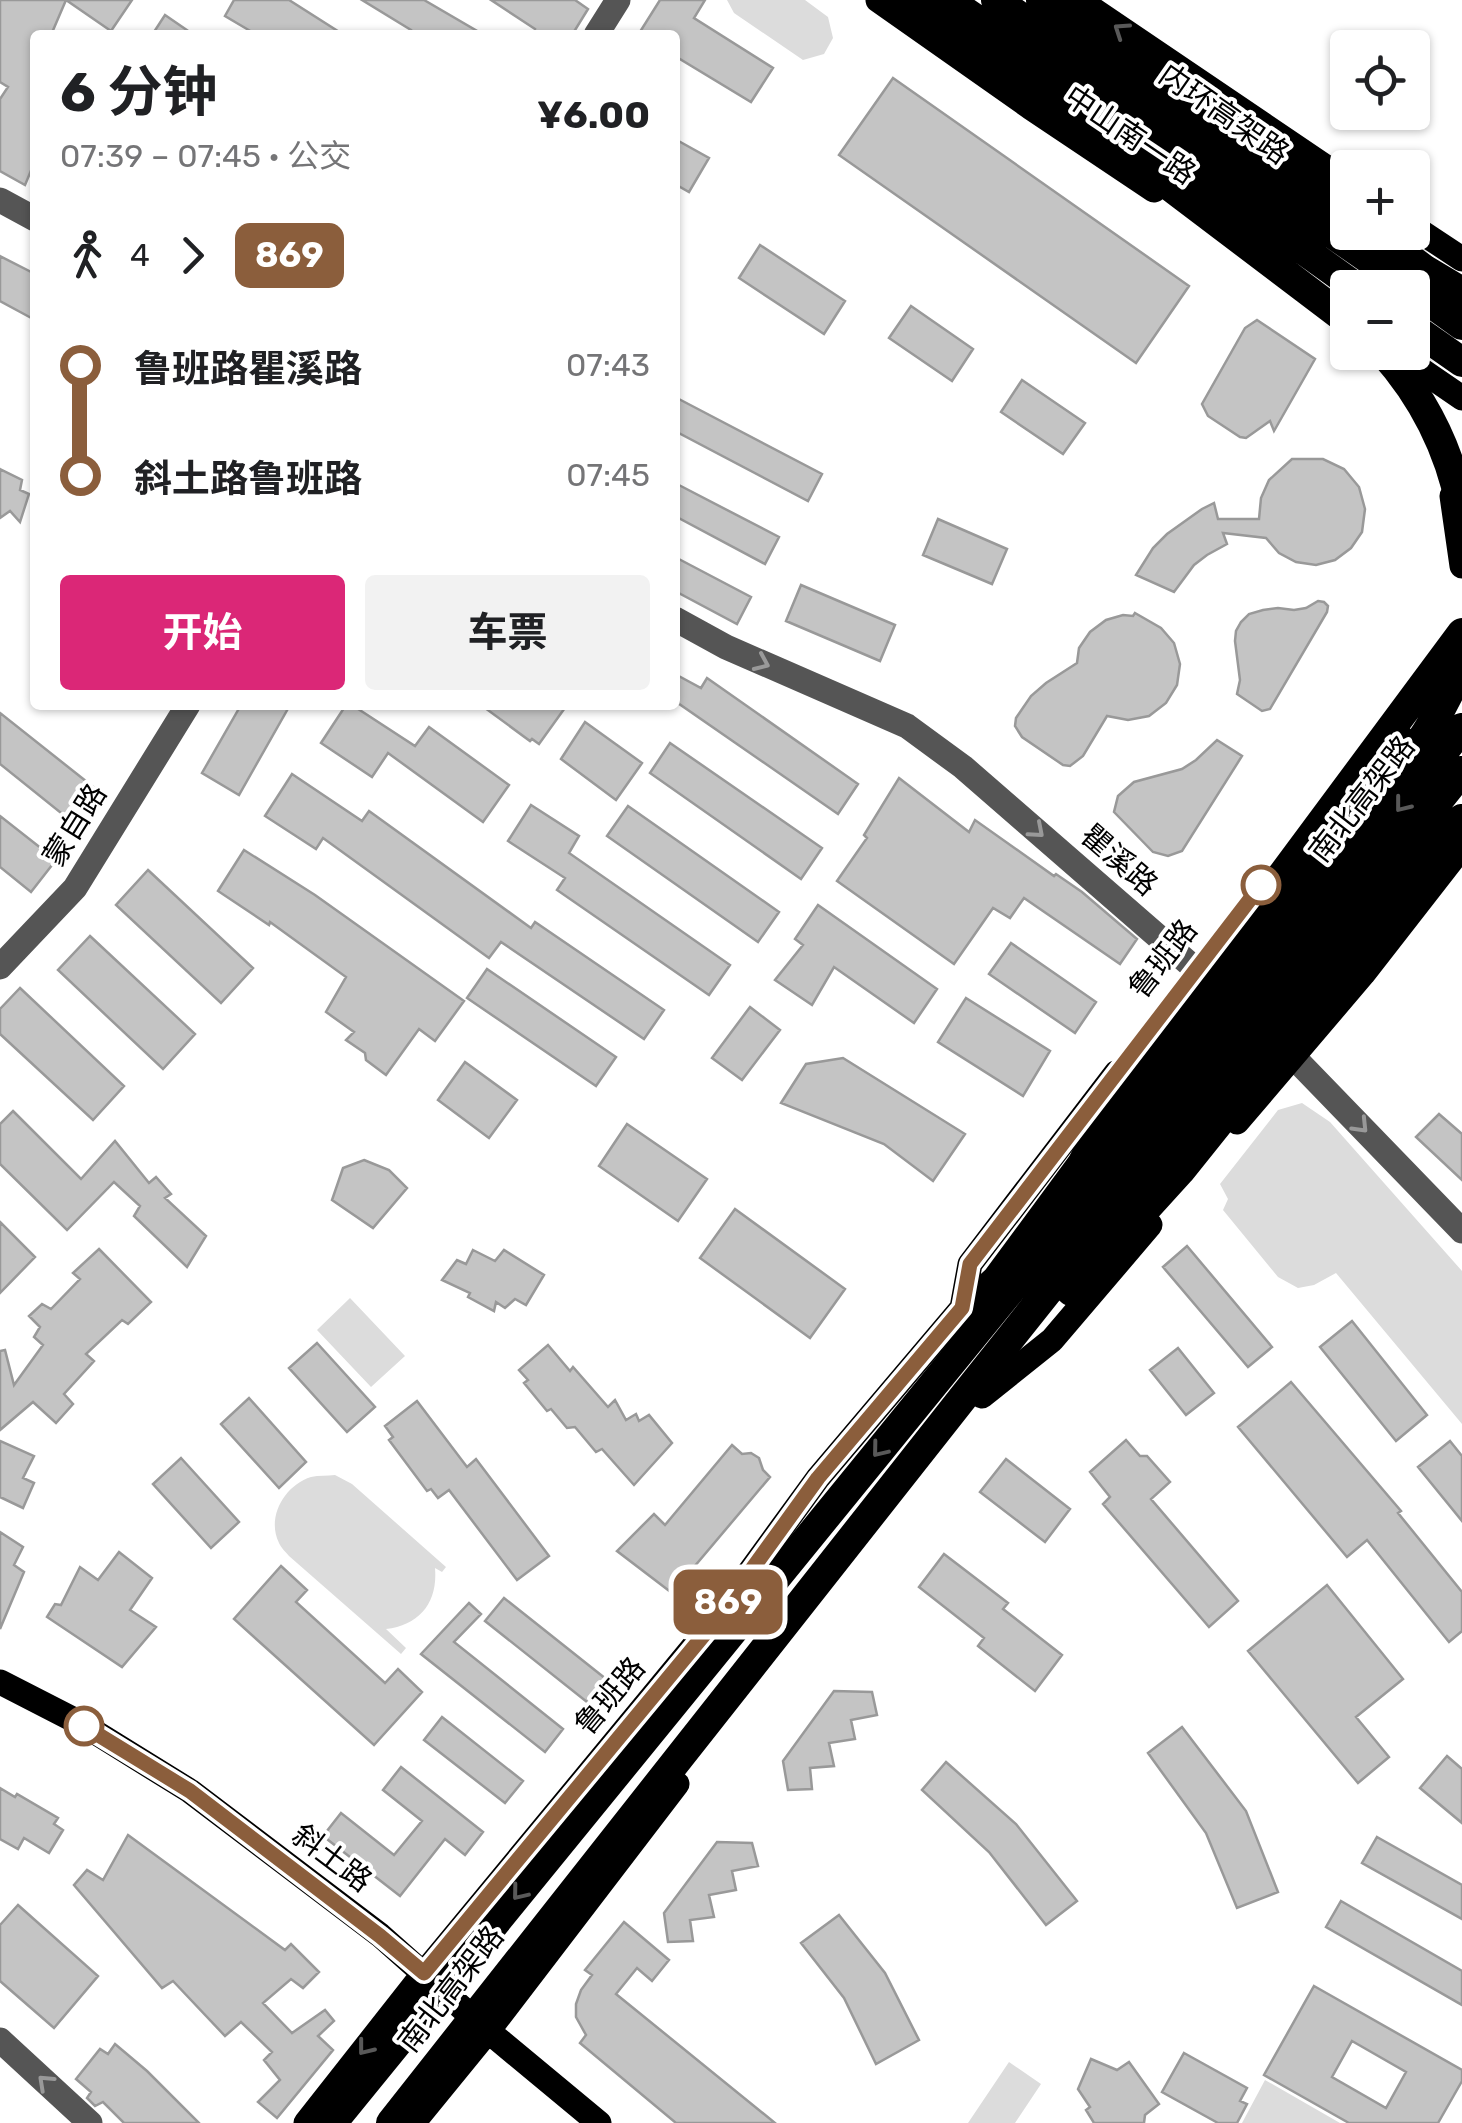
<!DOCTYPE html>
<html lang="zh">
<meta charset="utf-8">
<style>
:root{--surface:#fff;--page:#f2f2f2;--text:#202124;--muted:#757577;--accent:#db2777}
body{margin:0;font-family:Rubik,"Noto Sans SC",sans-serif;background:var(--page);color:var(--text);height:100vh;display:flex;flex-direction:column;font-size:38px;white-space:nowrap}
*{box-sizing:border-box;margin:0}
p{font-size:32px;color:var(--muted)}
.icon{flex:none;width:55px;height:55px;fill:none;stroke:currentColor;stroke-width:2;stroke-linecap:round;stroke-linejoin:round}
.map{position:relative;flex:1;overflow:hidden}
.details{position:absolute;left:30px;top:30px;width:650px;height:680px;display:flex;flex-direction:column;background:var(--surface);border-radius:10px;box-shadow:0 2px 8px #0004}
.details>*{flex:none}
.badge{padding:0 20px;border-radius:15px;font-size:35px;line-height:65px}
.controls{position:absolute;left:1330px;top:30px;display:grid;gap:20px}
.controls a{display:grid;place-items:center;width:100px;height:100px;border-radius:10px;background:var(--surface);box-shadow:0 2px 8px #0004;font-size:50px}
.map>.badge{position:absolute;translate:-50% -50%;box-shadow:0 0 0 5px #fff}
.legs{display:flex;align-items:center;gap:15px;height:110px;padding:0 30px;font-size:32px}
.legs p{margin-inline-start:auto}
.headline{display:flex;align-items:center;justify-content:space-between;height:170px;padding:0 30px}
h1{font-size:55px;font-weight:700;line-height:75px}
.cta{display:flex;gap:20px;margin-top:auto;padding:20px 30px}
.cta a{flex:1;height:115px;border-radius:10px;background:var(--accent);color:#fff;font-size:40px;font-weight:700;line-height:115px;text-align:center}
.cta a+a{background:var(--page);color:var(--text)}
ul{padding:0 30px;list-style:none}
li{display:flex;align-items:center;gap:35px;height:110px;font-size:38px}
li i{display:grid;place-items:center;width:15px;height:100%;margin:0 12px;background:currentColor}
li i::after{content:'';width:25px;height:25px;margin:-12px;border:8px solid;border-radius:50%;background:var(--surface)}
li p{margin-inline-start:auto}
li:first-child i{background:linear-gradient(#0000 50%,currentColor 0)}
li:last-child i{background:linear-gradient(currentColor 50%,#0000 0)}
.map>svg:first-child{display:block}
</style>
<div class="map">
<svg width="1462" height="2123" viewBox="0 0 1462 2123">
<rect width="100%" height="100%" fill="#fff"/>
<path fill="#dcdcdc" d="M727 0H805L828 17 833 38 824 54 803 60 734 13Z
M1302 1103 1330 1122 1462 1271V1424L1336 1273 1314 1285 1298 1288 1278 1277 1223 1210 1228 1199 1220 1184 1278 1110Z
M350 1298 405 1356 371 1387 317 1330Z
M335 1475 352 1484 446 1567 442 1572 435 1568C438 1602 420 1625 386 1629L406 1648 401 1654 289 1556C286 1552 281 1548 279 1543 266 1517 285 1485 311 1477 319 1475 327 1476 335 1475Z
M1009 2062 1041 2084 1015 2123H968Z
M1265 2080 1340 2123H1242Z"/>
<path fill="#c4c4c4" stroke="#999" stroke-width="2.5" fill-rule="evenodd" d="M0 0H132L111 31 66 0 51 35H35V161L25 185 0 171V99L8 87 0 82Z
M234 0H289L344 35H257L225 16Z
M362 0H424L484 35H409L411 30Z
M491 0H575L588 9 572 35H533L535 29Z
M660 0H705L694 18 773 68 751 102 675 56V35H638Z
M165 15 194 35H152Z
M893 78 1189 286 1136 363 839 155Z
M675 139 709 158 689 192 675 184Z
M760 245 845 301 824 334 739 278Z
M0 256 35 274V320L0 301Z
M911 306 973 349 952 381 889 338Z
M1257 320 1315 359 1274 431 1270 421 1246 438 1240 437 1208 416 1202 404 1245 328Z
M1022 380 1085 423 1063 454 1001 412Z
M675 397 822 474 808 501 675 431Z
M1292 459H1323L1344 469 1359 487 1365 509 1362 532 1351 548 1335 560 1316 565 1296 562 1279 553 1266 538 1223 533 1227 544 1207 555 1194 565 1174 592 1136 575 1153 548 1167 534 1202 509 1214 503 1218 519H1259L1261 498 1269 480Z
M0 469 22 480 20 490 29 494 20 522 10 511 0 518Z
M675 483 779 537 765 564 675 516Z
M938 519 1007 549 992 584 923 555Z
M675 557 751 597 737 624 675 591Z
M801 585 895 625 880 661 786 621Z
M1318 601 1324 602 1328 606 1327 612 1270 709 1262 711 1237 694 1240 680 1235 641 1236 631 1241 622 1249 614 1263 610 1278 608 1294 610 1306 608Z
M1135 613 1161 628 1174 643 1180 664 1177 685 1166 703 1149 716 1128 720 1107 716 1083 756 1070 766 1063 765 1022 737 1015 726 1016 718 1031 696 1046 683 1077 663 1079 648 1090 632 1106 620 1123 615 1133 616Z
M675 674 701 688 707 678 858 784 838 814 675 701Z
M241 705H290L239 795 202 773Z
M346 705H352L415 746 429 727 509 785 483 822 388 753 372 777 321 743Z
M481 705H567L539 744 532 739 530 741Z
M0 713 106 797 81 829 0 764Z
M585 722 642 763 616 800 561 759Z
M1217 740 1242 756 1182 851 1168 856 1153 852 1114 812 1118 796 1134 782 1182 769 1196 760Z
M670 743 822 848 801 879 650 773Z
M292 774 362 821 369 811 531 928 535 922 664 1010 644 1039 501 942 489 958 323 838 316 849 265 816Z
M899 778 969 832 975 820 1054 876 1056 874 1082 892 1137 939 1120 964 1024 898 1010 918 993 908 954 964 837 881 867 838 864 835Z
M531 805 579 836 569 853 730 965 709 995 557 890 565 878 508 841Z
M628 806 779 912 758 942 607 836Z
M0 816 56 860 31 892 0 867Z
M244 850 315 895 464 1001 435 1041 419 1029 386 1075 366 1060 365 1053 346 1040 354 1032 326 1012 346 977 270 922 269 925 218 891Z
M148 870 253 968 221 1003 116 905Z
M818 905 937 989 914 1023 834 967 812 1005 775 980 803 945 795 939Z
M90 936 195 1034 163 1069 58 970Z
M1011 943 1096 1002 1075 1033 989 974Z
M487 969 616 1057 596 1086 467 998Z
M20 988 124 1086 93 1120 0 1034V1009Z
M966 998 1050 1051 1023 1096 938 1042Z
M750 1007 780 1030 742 1080 712 1058Z
M843 1058 965 1134 933 1181 884 1144 781 1103 806 1064Z
M465 1062 517 1100 489 1138 438 1100Z
M13 1111 81 1179 115 1141 149 1183 156 1177 171 1194 165 1198 206 1236 187 1267 134 1216 140 1206 114 1182 67 1230 0 1164V1124Z
M1439 1114 1462 1134V1180L1416 1137Z
M627 1124 707 1179 678 1221 599 1166Z
M364 1160 389 1170 407 1188 373 1228 332 1200 343 1168Z
M735 1209 845 1289 810 1338 700 1258Z
M0 1222 35 1257 0 1293Z
M1187 1246 1272 1347 1248 1367 1163 1267Z
M99 1249 151 1302 128 1324 122 1320 86 1354 94 1361 64 1394 73 1404 56 1423 33 1402 0 1430V1351L5 1350 14 1385 43 1345 34 1337 40 1327 29 1316 42 1304 51 1309 80 1279 73 1273Z
M473 1250 495 1261 504 1250 544 1275 526 1305 515 1299 505 1308 496 1302 494 1311 468 1297 470 1293 442 1280 457 1260 466 1264Z
M1352 1321 1427 1415 1396 1441 1320 1347Z
M317 1343 375 1407 347 1432 289 1368Z
M548 1345 570 1371 573 1367 608 1407 615 1400 626 1420 636 1414 639 1421 649 1415 672 1443 634 1485 602 1449 596 1452 575 1427 567 1428 551 1409 547 1411 524 1383 528 1380 519 1370Z
M1178 1348 1214 1393 1186 1415 1150 1370Z
M1291 1382 1401 1511 1398 1513 1462 1592V1631L1449 1642 1367 1540 1347 1557 1238 1427Z
M249 1398 306 1462 279 1488 221 1424Z
M417 1401 467 1467 476 1459 549 1556 517 1580 449 1490 438 1498 431 1489 427 1491 389 1440 393 1437 385 1426Z
M1126 1440 1140 1456H1147L1170 1482 1151 1499 1238 1601 1209 1627 1103 1504 1110 1497 1090 1472Z
M0 1441 34 1456 23 1478 34 1483 23 1508 0 1497Z
M1450 1441 1462 1456V1521L1418 1467Z
M732 1445 742 1454 751 1453 759 1458 763 1470 770 1477 672 1593 617 1551 654 1514 665 1525Z
M181 1458 239 1522 211 1548 153 1484Z
M1006 1459 1070 1509 1045 1542 980 1492Z
M0 1532 23 1547 14 1565 24 1572 0 1629Z
M119 1552 152 1578 130 1610 156 1627 122 1667 47 1617 55 1604 61 1605 80 1567 98 1580Z
M944 1554 1008 1603 1003 1609 1062 1655 1035 1691 978 1646 984 1638 919 1587Z
M281 1566 307 1590 296 1602 385 1683 398 1669 422 1692 374 1745 234 1619Z
M1327 1585 1403 1679 1356 1717 1389 1757 1358 1783 1248 1651Z
M504 1598 606 1679 587 1702 485 1621Z
M469 1603 481 1614 454 1642 563 1729 545 1752 421 1654Z
M834 1691 872 1692 877 1715 851 1720 855 1739 829 1743 834 1766 810 1768 812 1789 788 1790 783 1761Z
M442 1717 523 1781 505 1803 424 1740Z
M1182 1727 1246 1811 1278 1892 1237 1908 1206 1833 1148 1753Z
M1447 1756 1462 1769V1823L1420 1788Z
M946 1762 1016 1824 1077 1901 1046 1925 989 1852 922 1790Z
M401 1767 483 1832 465 1855 445 1839 400 1896 323 1836 341 1813 394 1855 422 1821 383 1790Z
M0 1788 15 1797 17 1794 58 1818 54 1824 63 1830 49 1853 24 1838 18 1849 0 1839Z
M128 1835 285 1950 291 1944 319 1972 303 1988 291 1979 263 2003 292 2033 325 2010 334 2021 318 2036 333 2050 277 2118 258 2102 280 2080 264 2060 272 2052 241 2022 225 2036 173 1981 162 1988 74 1885 87 1870 103 1880Z
M1377 1837 1462 1885V1919L1362 1863Z
M717 1842 752 1843 758 1866 732 1871 736 1890 709 1895 714 1917 690 1920 693 1941 668 1942 664 1913Z
M1341 1901 1462 1971V2005L1326 1927Z
M18 1905 98 1976 54 2028 0 1981V1925Z
M839 1915 885 1973 919 2040 876 2064 844 1998 801 1943Z
M624 1922 669 1960 652 1981 637 1968 616 1994 775 2123H676L580 2043 586 2035 576 2017V2004L581 1990 592 1975 585 1970Z
M1314 1986 1462 2070V2081L1438 2123H1349L1264 2075ZM1352 2041 1406 2072 1386 2108 1332 2077Z
M115 2044 147 2071 199 2123H124L103 2102 95 2106 87 2098 91 2092 76 2079 100 2049 108 2054Z
M1184 2053 1247 2088 1240 2101 1247 2104 1237 2123H1218L1162 2092Z
M1091 2059 1117 2070 1129 2062 1159 2104 1145 2115 1144 2123H1094L1086 2110 1090 2107 1078 2089Z"/>
<g fill="none" stroke-linecap="round" stroke-linejoin="round">
<path stroke="#555" stroke-width="25" d="M596 35 618 0
M0 200 35 219
M675 619 726 647 907 726 963 767 1216 987
M0 967 75 888 188 705
M1280 1043 1462 1231
M0 2040 90 2123"/>
<path stroke="#000" stroke-width="25" d="M878 0 1030 107 1154 190
M1079 0 1348 182
M1412 226 1462 259
M1395 352 1462 398
M1452 496 1462 566
M1344 820 1402 738
M1237 1122 1363 974 1462 847
M962 1308 970 1264 1116 1073
M982 1396 1052 1340 1150 1225
M0 1682 82 1724 190 1791 380 1935 488 2031 599 2123
M306 2123 424 1973 708 1629 818 1478 962 1308 995 1278 1085 1156
M413 2123 488 2031 677 1784"/>
<path stroke="#000" stroke-width="30" d="M906 0 1080 118 1348 321
M948 0 1128 124 1357 288
M996 0 1411 288
M1041 0 1204 111 1348 214
M1374 232 1425 270 1462 292
M1412 289 1462 325
M1412 327 1462 362
M1383 352C1425 399 1451 452 1462 513
M1096 1151C1177 1052 1257 953 1335 852 1381 793 1437 733 1462 662
M1078 1174 1111 1101 1192 987 1269 893 1462 633
M1071 1291 1180 1171 1462 819
M332 2123 1301 933 1462 728
M391 2123 965 1395 1462 771"/>
</g>
<defs><path id="oneway-chevron" d="M-2-3.5L2.5 0L-2 3.5" fill="none" stroke-width="1.6" stroke-linecap="round" stroke-linejoin="round" transform="scale(2.5)"/></defs>
<g stroke="#595959">
<use href="#oneway-chevron" transform="translate(1121 30) rotate(-146)"/>
<use href="#oneway-chevron" transform="translate(1402 805) rotate(128)"/>
<use href="#oneway-chevron" transform="translate(879 1450) rotate(129)"/>
<use href="#oneway-chevron" transform="translate(519 1893) rotate(129)"/>
<use href="#oneway-chevron" transform="translate(365 2048) rotate(128)"/>
</g>
<g stroke="#999">
<use href="#oneway-chevron" transform="translate(762 663) rotate(24)"/>
<use href="#oneway-chevron" transform="translate(1037 831) rotate(41)"/>
<use href="#oneway-chevron" transform="translate(1361 1126) rotate(46)"/>
<use href="#oneway-chevron" transform="translate(45 2082) rotate(-137)"/>
</g>
<g fill="none" stroke-linecap="round" stroke-linejoin="round">
<g stroke="#fff" stroke-width="22">
<path id="line-1" d="M84 1726 190 1791 380 1936 424 1973 708 1630 818 1478 962 1308 970 1264 1261 885"/>
</g>
<use href="#line-1" stroke="#8b5e3c" stroke-width="15"/>
</g>
<g fill="#fff" stroke="#8b5e3c" stroke-width="5">
<circle cx="1261" cy="885" r="18"/>
<circle cx="84" cy="1726" r="18"/>
</g>
<g text-anchor="middle" dominant-baseline="central" stroke-width="8" stroke-linejoin="round" paint-order="stroke">
<g font-size="30" fill="#000" stroke="#fff">
<text transform="translate(1224 114) rotate(35)">内环高架路</text>
<text transform="translate(1130 135) rotate(34)">中山南一路</text>
<text transform="translate(1362 799) rotate(-52)">南北高架路</text>
<text transform="translate(75 825) rotate(-58)">蒙自路</text>
<text transform="translate(1119 860) rotate(41)">瞿溪路</text>
<text transform="translate(1163 959) rotate(-52)">鲁班路</text>
<text transform="translate(610 1696) rotate(-50)">鲁班路</text>
<text transform="translate(332 1858) rotate(37)">斜土路</text>
<text transform="translate(451 1989) rotate(-52)">南北高架路</text>
</g>
</g>
</svg>
<div class="controls">
<a><svg class="icon" aria-label="locate" viewBox="0 0 24 24"><circle cx="12" cy="12" r="6"/><path d="M12 2v4M12 18v4M2 12h4M18 12h4"/></svg></a>
<a>+</a>
<a>−</a>
</div>
<b class="badge" style="left:728px;top:1602px;background:#8b5e3c;color:#fff">869</b>
<section class="details">
<div class="headline"><div><h1>6 分钟</h1><p>07:39 – 07:45 · 公交</p></div><b>¥6.00</b></div>
<div class="legs"><svg class="icon" aria-label="walk" viewBox="0 0 24 24"><circle cx="13" cy="4" r="2"/><path d="M13 8l-2 6 4 7M11 14l-3 7M7 12l3-4h3l4 4"/></svg>4<svg class="icon" aria-label="forward" viewBox="0 0 24 24"><path d="M9 5l7 7-7 7"/></svg><b class="badge" style="background:#8b5e3c;color:#fff">869</b></div>
<ul>
<li><i style="color:#8b5e3c"></i><b>鲁班路瞿溪路</b><p>07:43</p></li>
<li><i style="color:#8b5e3c"></i><b>斜土路鲁班路</b><p>07:45</p></li>
</ul>
<div class="cta"><a>开始</a><a>车票</a></div>
</section>
</div>
